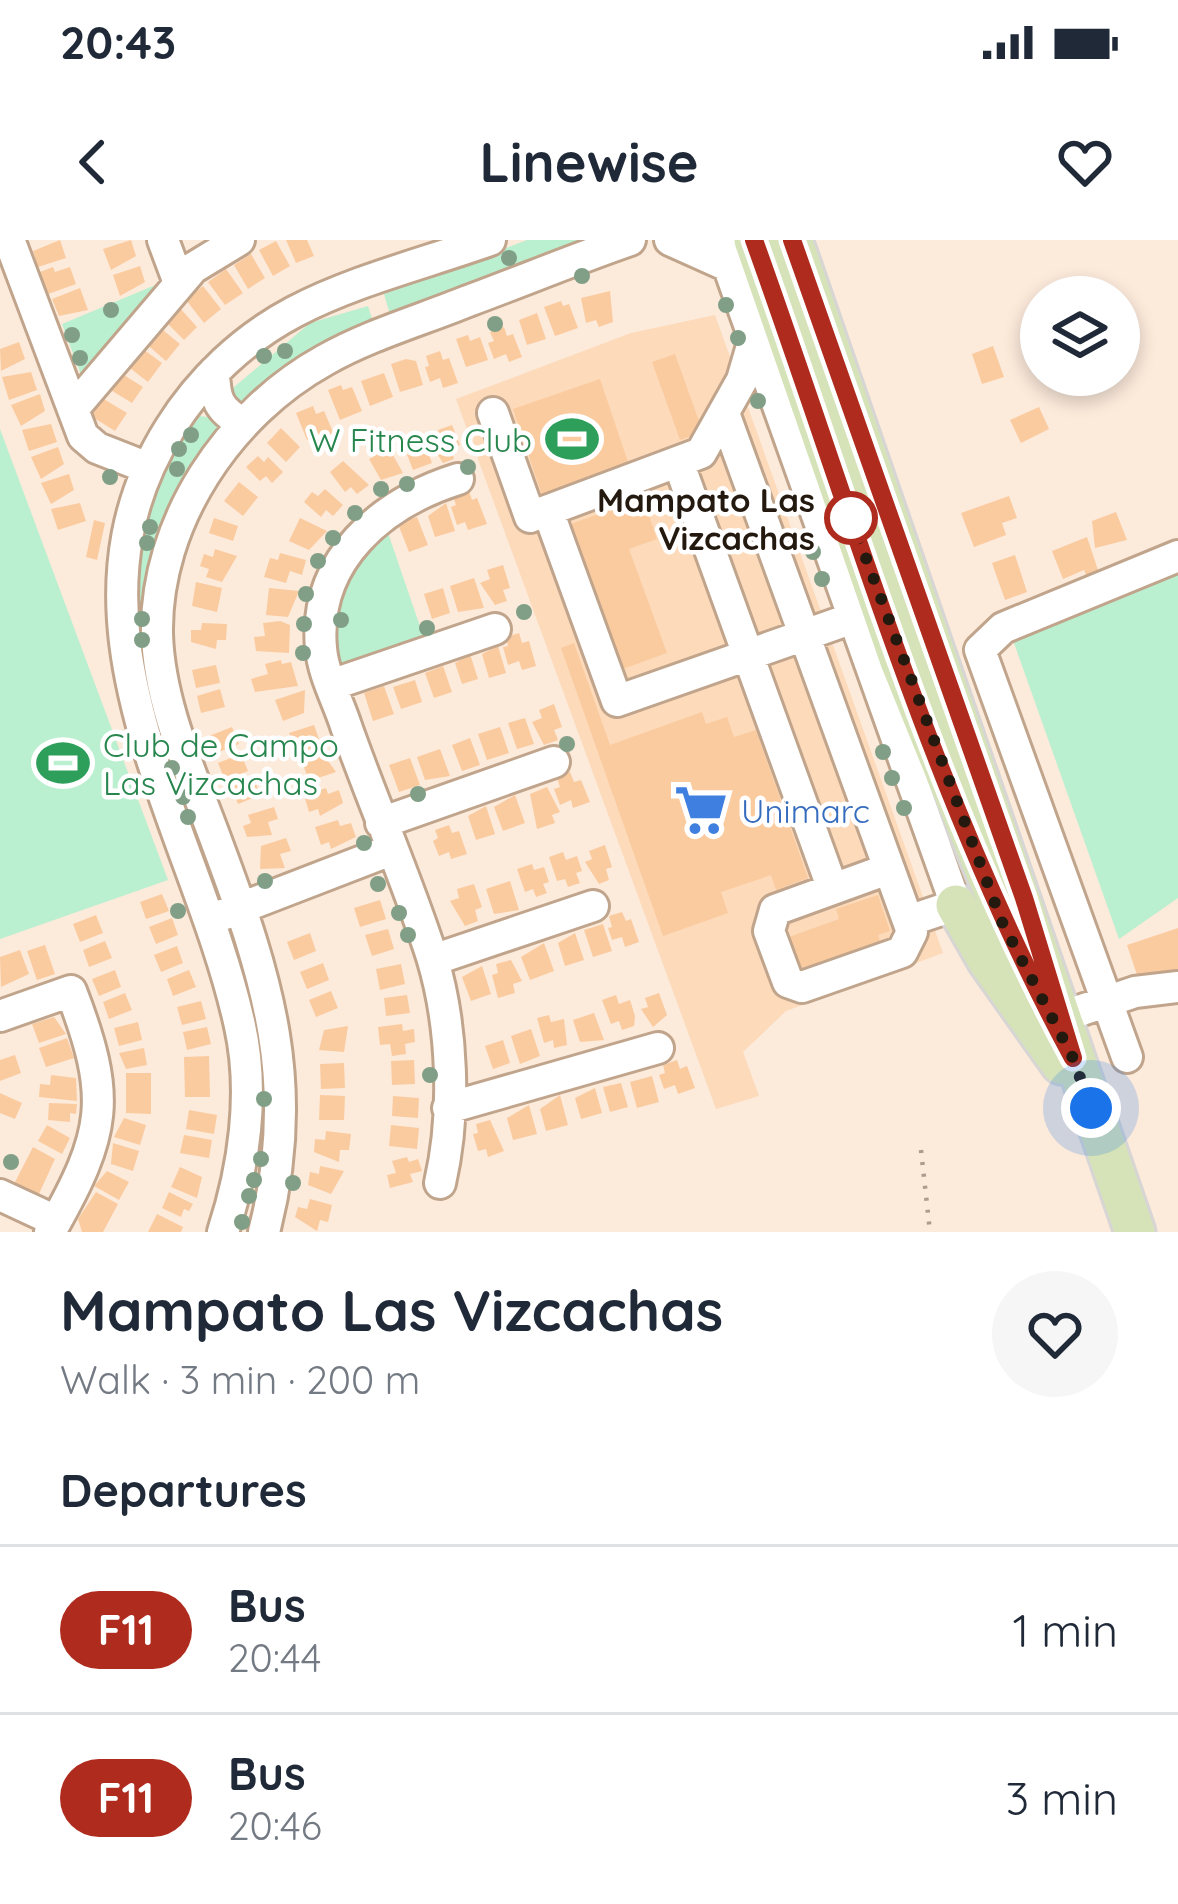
<!DOCTYPE html>
<meta charset="utf-8">
<style>
:root{--surface:#fff;--page:#f6f6f7;--text:#1f2937;--muted:#747a83;--line:#e0e1e3}
body{margin:0;font-family:Quicksand,sans-serif;background:var(--page);color:var(--text);height:100vh;display:flex;flex-direction:column;font-size:45px;white-space:nowrap}
*{box-sizing:border-box;margin:0}
p{font-size:39px;color:var(--muted)}
.icon{flex:none;width:66px;height:66px;fill:none;stroke:currentColor;stroke-width:2;stroke-linecap:round;stroke-linejoin:round}
.map{position:relative;height:992px;overflow:hidden}
.side{display:flex;flex-direction:column;background:var(--surface);flex:1}
.side>*{flex:none}
.badge{padding:0 24px;border-radius:39px;font-size:42px;line-height:78px}
.tools{position:absolute;left:1020px;top:36px;display:grid;gap:24px}
.tools a{display:grid;place-items:center;width:120px;height:120px;border-radius:50%;background:var(--surface);box-shadow:0 6px 18px #0003;font-size:60px}
.you{position:absolute;width:60px;height:60px;margin:-30px;border:9px solid #fff;border-radius:50%;background:#1a73e8;box-shadow:0 0 0 18px #1a73e833}
.map>.badge{position:absolute;translate:-50% -50%;box-shadow:0 0 0 6px #fff}
h2{padding:0 60px;font-size:45px;line-height:108px}
.round{display:grid;place-items:center;flex:none;width:126px;height:126px;border-radius:63px;background:var(--page)}
.overview{display:flex;align-items:center;justify-content:space-between;height:204px;padding:0 60px}
h1{font-size:57px;font-weight:700;line-height:90px}
ul{padding:0;list-style:none}
li{display:flex;align-items:center;gap:36px;height:168px;padding:0 60px;border-top:3px solid var(--line)}
li div{flex:1}
li b{display:block;font-size:45px}
li em{font-style:normal}
li .badge{min-width:132px;font-weight:700;text-align:center}
.status{display:flex;justify-content:space-between;align-items:center;height:84px;padding:0 60px;background:var(--surface);direction:ltr}
.status svg{height:33px;fill:currentColor}
header{display:flex;justify-content:space-between;align-items:center;height:156px;padding:0 60px;background:var(--surface);font-size:54px;font-weight:700}
.map>svg:first-child{display:block}
</style>
<div class="status"><b>20:43</b><svg viewBox="0 0 49 12"><path d="M0 12V9h3v3zM5 12V6h3v6zM10 12V3h3v9zM15 12V0h3v12zM26 1h20v11H26zM47 4h2v5h-2z"/></svg></div>
<header><svg class="icon" aria-label="back" viewBox="0 0 24 24"><path d="M15 5l-7 7 7 7"/></svg>Linewise<svg class="icon" aria-label="heart" viewBox="0 0 24 24"><path d="M12 20l-8-8c-3-5 5-10 8-4 3-6 11-1 8 4z"/></svg></header>
<div class="map">
<svg width="1178" height="992" viewBox="0 0 1178 992">
<rect width="100%" height="100%" fill="#fceadb"/>
<path fill="#fcdaba" d="M715 75 943 713 786 771 743 812 759 856 716 869 456 159 631 93Z"/>
<path fill="#baefd0" d="M527 0H593L391 78 384 54Z
M165 41 84 143 62 84Z
M368 66 374 85 246 174 227 153 310 83Z
M200 176 214 178 221 189 154 364 214 636H205C156 489 82 309 200 176Z
M0 189 168 640 0 699Z
M386 287 426 404 337 435C326 363 340 339 386 287Z
M1178 311V658L1119 699 1003 372Z"/>
<path fill="#fbcba0" d="M60 0 66 18 38 27 33 11Z
M131 0 136 16 111 30 103 9Z
M286 0H307L314 16 296 23Z
M276 1 290 26 273 36 259 10Z
M251 14 265 38 248 49 234 25Z
M140 26 145 42 120 56 113 35Z
M53 27 55 32 70 27 76 44 48 54 40 32Z
M226 29 243 53 225 65 208 42Z
M203 46 221 69 204 83 186 60Z
M80 48 88 70 59 76 52 59Z
M610 51 613 82 599 87 596 80 586 83 581 58Z
M561 61 563 66 569 64 578 88 555 96 544 67Z
M179 67 197 87 184 100 165 81Z
M537 73 546 99 527 105 519 80Z
M158 86 180 104 166 121 144 102Z
M504 87 507 96 513 94 522 117 509 122 506 114 494 119 488 103 494 101 490 92Z
M468 95 470 101 480 97 488 120 466 127 456 99Z
M19 102 25 119 1 131 0 109Z
M993 106 1004 137 982 144 972 114Z
M140 107 162 123 148 142 126 125Z
M440 111 443 120 449 118 458 143 443 148 440 138 430 142 425 127 429 126 426 116Z
M675 114 703 192 680 200 652 122Z
M406 119 416 121 423 145 400 152 391 124Z
M31 132 37 150 9 160 2 137Z
M119 132 143 147 132 163 109 149Z
M384 133 393 157 370 166 361 141Z
M600 139 630 228 543 258 513 169Z
M341 145 343 150 352 147 362 171 340 180 328 150Z
M40 154 45 171 21 186 11 165Z
M102 158 127 173 115 191 91 176Z
M313 166 316 174 324 171 336 199 320 206 316 196 307 200 296 173Z
M1039 167 1049 189 1021 203 1010 180Z
M51 184 57 202 29 211 22 190Z
M452 185 460 205 451 209 454 219 443 223 430 203 441 199 438 190Z
M281 188 300 207 286 222 267 203Z
M422 196 432 223 413 230 403 204Z
M58 207 64 224 41 239 31 217Z
M389 208 403 233 381 240 369 219Z
M258 216 264 222 268 217 283 232 272 243 266 236 260 241 246 227Z
M343 221 369 245 357 254 351 247 345 252 330 232Z
M69 234 74 250 51 264 41 243Z
M239 242 258 257 243 276 224 261Z
M325 249 343 265 333 276 326 270 321 277 304 262 312 252 318 256Z
M469 251 472 260 477 258 487 284 468 290 465 282 457 285 451 267 456 265 453 257Z
M1009 256 1017 278 1002 283 1006 295 974 307 961 273Z
M643 258 657 299 629 309 667 413 617 431 565 286Z
M80 263 86 281 58 290 51 269Z
M446 263 455 291 435 297 428 276Z
M1116 272 1127 300 1095 308 1092 281Z
M417 277 428 305 409 312 398 284Z
M214 278 238 286 233 301 209 293Z
M300 278 327 291 309 310 289 301Z
M94 280 105 283 97 320 86 317Z
M1087 297 1099 333 1087 337 1084 330 1063 339 1052 311Z
M215 309 237 316 222 342 206 337 209 329 200 326 204 314 213 317Z
M280 313 306 320 302 335 290 331 286 343 264 337 270 318 278 320Z
M1015 315 1027 352 1005 360 992 323Z
M503 325 510 348 503 350 507 361 495 365 480 343 490 339 487 330Z
M474 338 484 368 458 372 450 346Z
M196 342 222 348 217 372 192 366Z
M269 348 299 351 288 377 266 375Z
M443 348 450 373 432 379 424 354Z
M280 381 290 385 289 413 256 411 254 397 265 396 263 383Z
M202 383 227 384 226 400H217L216 409 191 402V390H201Z
M519 393 522 403 529 401 536 426 522 430 519 421 508 425 503 407 508 406 506 397Z
M574 403 610 505 702 472 706 484 727 477 734 497 756 490 808 638 776 650 771 635 721 652 728 673 663 696 561 408Z
M498 406 506 433 489 438 482 414Z
M470 414 478 439 462 444 455 423Z
M281 420 282 424 291 422 298 446 255 452 251 439 268 434 265 424Z
M216 425 220 443 196 448 192 430Z
M443 426 452 452 434 458 425 433Z
M415 440 422 462 401 469 393 447Z
M384 446 394 474 373 481 364 453Z
M220 449 225 467 201 473 197 456Z
M305 450 304 473 283 481 275 460Z
M554 464 562 487 554 490 558 500 544 505 532 482 542 478 539 470Z
M525 478 534 504 517 509 508 483Z
M314 485 321 505 296 514 289 493Z
M232 487 239 504 216 513 209 496Z
M500 487 509 513 487 520 478 494Z
M470 498 480 525 462 531 452 505Z
M440 509 450 536 425 540 417 517Z
M321 511 336 532 309 541 301 519Z
M241 514 248 531 225 540 218 523Z
M410 518 420 545 399 552 389 525Z
M570 532 574 542 581 540 590 562 573 568 571 560 560 565 554 549 560 547 557 538Z
M254 538 260 555 238 564 231 547Z
M547 547 560 572 552 575 555 583 537 589 530 554Z
M326 548 328 554 339 550 343 563 320 576 318 569 309 572 304 555Z
M515 555 525 583 503 591 494 567Z
M486 566 495 594 476 600 468 576Z
M274 567 278 579 268 582 272 595 247 597 243 586 251 583 248 575Z
M338 580 340 586 351 583 356 597 331 609 329 602 321 605 315 587Z
M449 585 452 593 459 591 467 614 451 619 449 612 439 616 433 601 438 598 435 590Z
M286 598 291 611 280 614 285 628 260 629 261 606Z
M605 605 612 627 606 629 609 640 599 644 585 622 592 619 589 611Z
M563 612 566 620 577 616 582 631 576 633 580 643 568 647 565 639 557 641 549 617Z
M532 624 534 630 544 627 549 642 543 644 547 653 536 657 533 649 525 652 517 629Z
M510 641 519 670 494 674 486 649Z
M474 644 482 667 475 670 478 681 465 686 450 661 459 658 457 649Z
M162 654 169 671 146 679 140 662Z
M878 655 890 691 878 695 880 701 797 730 786 698 839 679 836 669Z
M380 660 386 679 360 687 354 668Z
M622 672 626 681 631 679 639 702 625 707 622 697 612 700 608 688 612 687 609 676Z
M96 675 103 693 80 702 73 684Z
M172 678 178 695 156 704 149 687Z
M603 684 612 711 593 717 584 690Z
M1178 688V737L1142 750 1127 705Z
M388 689 394 709 372 716 365 695Z
M310 693 316 711 294 720 287 702Z
M575 693 584 720 565 726 558 703Z
M105 701 112 718 89 727 83 710Z
M544 703 554 731 530 740 521 717Z
M45 705 55 734 37 740 27 711Z
M177 706 183 723 161 732 154 715Z
M20 710 29 734 1 747 0 717Z
M511 720 522 741 513 744 515 753 498 758 492 735 498 733 496 724Z
M323 723 329 740 307 749 300 732Z
M401 724 405 744 380 750 376 729Z
M482 726 491 754 471 761 462 737Z
M115 730 121 747 99 756 92 739Z
M189 730 196 747 173 756 167 739Z
M331 751 338 768 316 777 309 760Z
M125 753 132 770 109 779 103 762Z
M659 753 667 775 653 787 641 769 648 767 645 758Z
M407 755 410 773 386 776 384 758Z
M616 755 619 764 630 760 635 776 634 786 622 790 619 781 611 784 602 760Z
M201 761 206 779 182 785 177 767Z
M594 773 604 800 580 802 573 780Z
M549 775 551 782 564 779 567 805 554 808 553 800 544 803 537 778Z
M54 777 66 794 39 803 32 784Z
M138 782 142 800 119 806 114 788Z
M402 784 403 791 414 789 415 802 405 804 406 814 392 816 390 804 380 805 378 787Z
M348 786 344 812 319 810 324 790Z
M207 787 211 804 187 810 183 792Z
M531 789 540 816 520 824 511 796Z
M67 798 74 818 46 827 39 808Z
M503 800 510 823 493 829 485 806Z
M144 808 147 825 126 829 119 813Z
M15 815 21 833 0 841V820Z
M209 816 210 857H185L184 817Z
M414 820 415 844 392 845 391 821Z
M677 820 680 829 687 826 695 848 678 854 675 845 664 849 659 835 665 833 663 825Z
M344 823 345 848 321 849 320 824Z
M126 833H151V874L126 873Z
M51 835 76 838 77 861 39 857 40 844 50 845Z
M652 836 659 862 637 868 630 842Z
M621 843 628 867 610 872 603 847Z
M595 848 602 873 581 879 575 858Z
M0 853 22 863 15 879 0 873Z
M320 855 345 856 344 880H319Z
M560 855 568 885 546 891 540 869Z
M393 856 419 858 418 878 392 876Z
M49 863 77 864 76 874 70 873V882L48 880Z
M529 865 537 894 513 900 507 878Z
M189 870 217 875 214 894 186 889Z
M124 878 146 885 140 905 114 897Z
M490 880 504 911 488 917 486 909 478 911 473 894 478 893 476 884Z
M47 885 70 898 62 914 38 901Z
M391 885 419 888 417 909 389 906Z
M326 891 351 894 349 910H340L339 922 314 912 315 899 325 900Z
M184 895 212 900 209 918 180 913Z
M113 903 139 911 133 931 111 924Z
M33 907 55 919 38 956 14 944Z
M407 917 409 922 418 919 422 931 410 934 413 942 390 948 387 935 396 933 392 921Z
M320 926 344 931 331 954 308 945 310 932 319 934Z
M180 927 202 937 197 958 171 947Z
M107 931 129 942 119 960 94 946Z
M96 952 118 964 103 992H82L78 979Z
M169 952 193 964 189 971 184 969 181 977 162 968Z
M310 959 332 965 328 982 320 980 317 991 295 977 298 967 307 969Z
M157 974 183 987 181 992H148Z"/>
<g fill="none" stroke-linecap="round" stroke-linejoin="round">
<g stroke="#c0a58c" stroke-width="36">
<path id="minor" d="M163 0 179 43
M670 0 728 26
M719 0 956 665 908 681
M10 2 83 196 97 208 148 228
M214 132C215 159 218 170 243 183
M73 169 193 28 239 0
M493 173 530 277 701 213 742 140 754 99
M724 173 912 692 902 712 802 747 788 742 769 691 775 670 888 629
M679 224 832 647
M548 271 617 461 853 378
M331 445 495 389
M381 583 554 522
M225 674 391 610
M433 720 593 666
M0 776 71 751C112 858 107 892 50 992
M1061 777 1135 752 1178 747
M1127 817 980 410 1003 388 1178 316
M448 868 658 808
M440 943C456 874 453 786 432 717 407 639 373 563 346 486 338 461 323 434 321 408 313 320 382 263 458 239
M0 955 56 981
M223 992C244 928 255 853 240 786 197 589 46 385 170 188 200 140 243 99 294 72 355 40 426 23 490 0
M264 992C302 847 268 739 217 603 193 537 159 465 157 394 155 282 229 173 325 120 369 95 421 80 468 61 522 41 575 19 630 0"/>
</g>
<g stroke="#d7d6d4" stroke-width="45">
<path id="major" d="M754 0 900 421 1026 731
M792 0 1135 992
M956 665 988 721 1061 824"/>
</g>
<path stroke="#ab9c8f" stroke-width="4.5" stroke-dasharray="3 9" stroke-linecap="butt" d="M921 910 930 992"/>
<use href="#minor" stroke="#fff" stroke-width="30"/>
<use href="#major" stroke="#d6e2b8" stroke-width="39"/>
</g>
<g fill="#819f86">
<circle cx="509" cy="18" r="8"/>
<circle cx="582" cy="36" r="8"/>
<circle cx="726" cy="65" r="8"/>
<circle cx="111" cy="70" r="8"/>
<circle cx="495" cy="84" r="8"/>
<circle cx="72" cy="95" r="8"/>
<circle cx="738" cy="98" r="8"/>
<circle cx="285" cy="111" r="8"/>
<circle cx="264" cy="116" r="8"/>
<circle cx="80" cy="118" r="8"/>
<circle cx="758" cy="161" r="8"/>
<circle cx="191" cy="195" r="8"/>
<circle cx="179" cy="209" r="8"/>
<circle cx="468" cy="227" r="8"/>
<circle cx="177" cy="229" r="8"/>
<circle cx="110" cy="237" r="8"/>
<circle cx="407" cy="244" r="8"/>
<circle cx="381" cy="249" r="8"/>
<circle cx="355" cy="273" r="8"/>
<circle cx="150" cy="287" r="8"/>
<circle cx="333" cy="298" r="8"/>
<circle cx="147" cy="303" r="8"/>
<circle cx="813" cy="312" r="8"/>
<circle cx="318" cy="321" r="8"/>
<circle cx="822" cy="339" r="8"/>
<circle cx="306" cy="354" r="8"/>
<circle cx="524" cy="372" r="8"/>
<circle cx="142" cy="379" r="8"/>
<circle cx="341" cy="380" r="8"/>
<circle cx="304" cy="384" r="8"/>
<circle cx="427" cy="388" r="8"/>
<circle cx="142" cy="400" r="8"/>
<circle cx="303" cy="413" r="8"/>
<circle cx="567" cy="504" r="8"/>
<circle cx="883" cy="512" r="8"/>
<circle cx="172" cy="528" r="8"/>
<circle cx="892" cy="538" r="8"/>
<circle cx="418" cy="554" r="8"/>
<circle cx="183" cy="557" r="8"/>
<circle cx="904" cy="568" r="8"/>
<circle cx="188" cy="577" r="8"/>
<circle cx="364" cy="603" r="8"/>
<circle cx="265" cy="641" r="8"/>
<circle cx="378" cy="644" r="8"/>
<circle cx="178" cy="671" r="8"/>
<circle cx="399" cy="673" r="8"/>
<circle cx="408" cy="695" r="8"/>
<circle cx="430" cy="835" r="8"/>
<circle cx="264" cy="859" r="8"/>
<circle cx="261" cy="919" r="8"/>
<circle cx="11" cy="922" r="8"/>
<circle cx="254" cy="940" r="8"/>
<circle cx="293" cy="943" r="8"/>
<circle cx="249" cy="956" r="8"/>
<circle cx="242" cy="982" r="8"/>
</g>
<g fill="none" stroke-linecap="round" stroke-linejoin="round">
<g stroke="#fff" stroke-width="27">
<path id="line" d="M754 0C853 275 933 560 1073 818L1024 658 792 0"/>
</g>
<use href="#line" stroke="#af2b1e" stroke-width="18"/>
<path stroke="#23190f" stroke-width="12" stroke-dasharray="0 21.6" d="M851 278 1002 682 1073 818 1091 868"/>
</g>
<defs>
<g id="stadium-bare" transform="scale(4.14)"><path d="M0-5a6.5 5 0 1 0 0 10a6.5 5 0 1 0 0-10ZM-3.5-1.8h7v3.6h-7Z" fill="#2e9e5b" stroke="#fff" stroke-width="2.5" paint-order="stroke"/></g>
<g id="supermarket-bare" transform="scale(4.14)"><path d="M-6-5.5h2.5l.6 2H6L4.5 2H-2.5L-4.4-4H-6ZM-1.5 3.2a1.3 1.3 0 1 0 .1 0ZM3 3.2a1.3 1.3 0 1 0 .1 0Z" fill="#3f7fe0" stroke="#fff" stroke-width="2.5" paint-order="stroke"/></g>
</defs>
<g fill-rule="evenodd">
<use href="#stadium-bare" x="572" y="199"/>
<use href="#stadium-bare" x="63" y="523"/>
<use href="#supermarket-bare" x="701" y="570"/>
</g>
<circle fill="#fff" stroke="#af2b1e" stroke-width="6" cx="851" cy="278" r="24"/>
<g text-anchor="middle" dominant-baseline="central" stroke-width="9" stroke-linejoin="round" paint-order="stroke">
<g font-size="33" fill="#27864d" stroke="#fff" text-anchor="end">
<text x="532" y="199">W Fitness Club</text>
<text x="103" y="504" text-anchor="start">Club de Campo<tspan x="103" dy="38">Las Vizcachas</tspan></text>
</g>
<g font-size="33" font-weight="bold" fill="#23190f" stroke="#fff" text-anchor="end">
<text x="815" y="259">Mampato Las<tspan x="815" dy="38">Vizcachas</tspan></text>
</g>
<g font-size="33" fill="#366cbe" stroke="#fff" text-anchor="start">
<text x="741" y="570">Unimarc</text>
</g>
</g>
</svg>
<div class="tools">
<a><svg class="icon" aria-label="layers" viewBox="0 0 24 24"><path d="M12 4l9 5-9 5-9-5zM3 14l9 5 9-5"/></svg></a>
</div>
<div class="you" style="left:1091px;top:868px"></div>
</div>
<section class="side">
<div class="overview"><div><h1>Mampato Las Vizcachas</h1><p>Walk · 3 min · 200 m</p></div><a class="round"><svg class="icon" aria-label="heart" viewBox="0 0 24 24"><path d="M12 20l-8-8c-3-5 5-10 8-4 3-6 11-1 8 4z"/></svg></a></div>
<h2>Departures</h2>
<ul>
<li><span class="badge" style="background:#af2b1e;color:#fff">F11</span><div><b>Bus</b><p>20:44</p></div><em>1 min</em></li>
<li><span class="badge" style="background:#af2b1e;color:#fff">F11</span><div><b>Bus</b><p>20:46</p></div><em>3 min</em></li>
</ul>
</section>
